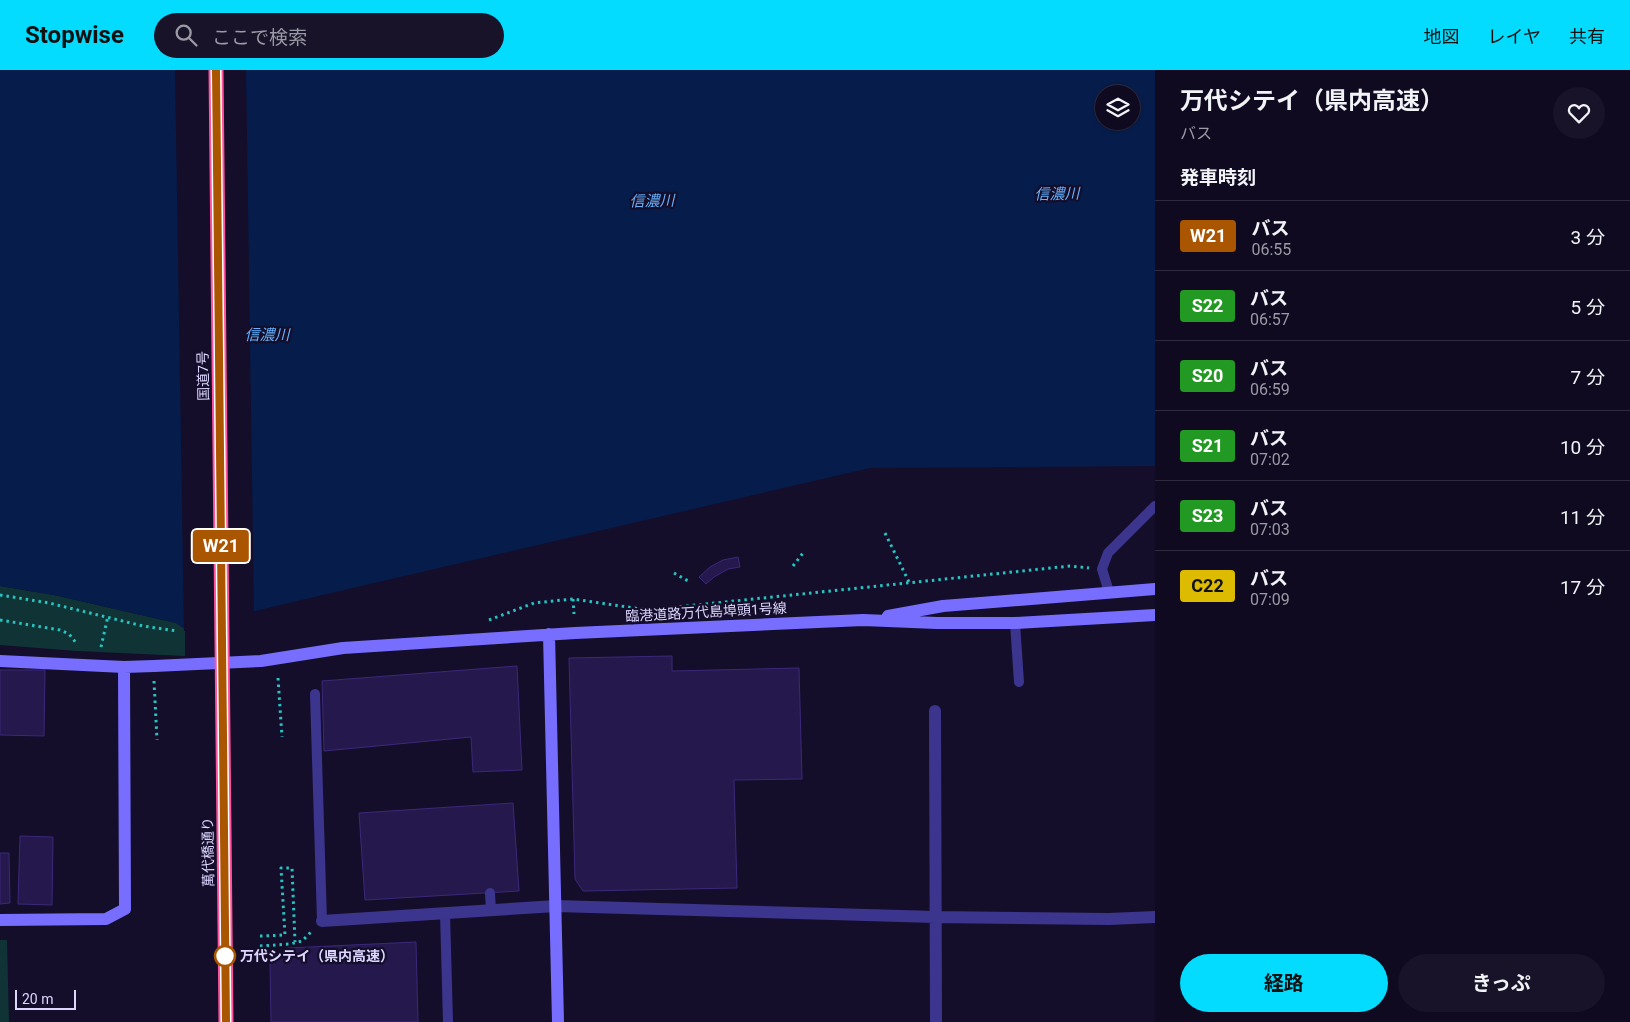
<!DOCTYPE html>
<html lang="ja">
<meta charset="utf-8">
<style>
:root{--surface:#0f0a20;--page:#181329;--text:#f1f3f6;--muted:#9b9aa5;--line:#2f2b3e;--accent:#03dcff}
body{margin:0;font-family:Roboto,"Noto Sans JP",sans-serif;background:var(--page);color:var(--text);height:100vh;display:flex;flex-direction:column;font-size:19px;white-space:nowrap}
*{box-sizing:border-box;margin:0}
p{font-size:16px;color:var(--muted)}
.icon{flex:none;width:28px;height:28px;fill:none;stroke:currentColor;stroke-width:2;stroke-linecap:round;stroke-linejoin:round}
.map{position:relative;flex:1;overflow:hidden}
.drawer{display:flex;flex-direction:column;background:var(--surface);width:475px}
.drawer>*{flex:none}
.badge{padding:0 10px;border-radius:4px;font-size:18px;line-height:32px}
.buttons{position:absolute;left:1095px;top:15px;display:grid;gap:10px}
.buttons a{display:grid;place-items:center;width:45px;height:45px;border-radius:50%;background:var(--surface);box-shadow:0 1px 4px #0004,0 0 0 1px var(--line);font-size:25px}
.scale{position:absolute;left:15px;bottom:12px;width:61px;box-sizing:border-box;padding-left:5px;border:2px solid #ddd7ff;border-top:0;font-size:14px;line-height:18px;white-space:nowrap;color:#ddd7ff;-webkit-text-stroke:4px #140e2a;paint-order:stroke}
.map>.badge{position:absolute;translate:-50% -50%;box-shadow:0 0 0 2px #fff}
h2{padding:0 25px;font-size:19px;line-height:45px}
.round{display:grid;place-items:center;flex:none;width:52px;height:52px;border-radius:26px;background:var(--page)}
.head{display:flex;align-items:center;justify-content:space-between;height:85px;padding:0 25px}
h1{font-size:24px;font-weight:700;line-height:38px}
.cta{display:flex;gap:10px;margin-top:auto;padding:10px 25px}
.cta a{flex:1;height:58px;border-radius:30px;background:var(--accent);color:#111;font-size:20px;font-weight:700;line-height:58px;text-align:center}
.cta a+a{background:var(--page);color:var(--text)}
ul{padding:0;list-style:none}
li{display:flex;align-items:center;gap:15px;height:70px;padding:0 25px;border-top:1px solid var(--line)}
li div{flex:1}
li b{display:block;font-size:19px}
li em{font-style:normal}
li .badge{min-width:55px;font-weight:700;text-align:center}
header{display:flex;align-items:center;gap:30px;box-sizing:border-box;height:70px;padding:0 25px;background:var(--accent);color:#111}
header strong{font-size:24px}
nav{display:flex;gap:28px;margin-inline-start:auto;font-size:18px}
.search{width:350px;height:45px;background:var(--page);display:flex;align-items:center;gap:12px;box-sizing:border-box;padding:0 18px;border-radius:28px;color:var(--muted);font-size:19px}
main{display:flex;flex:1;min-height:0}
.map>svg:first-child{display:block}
</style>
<header>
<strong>Stopwise</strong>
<div class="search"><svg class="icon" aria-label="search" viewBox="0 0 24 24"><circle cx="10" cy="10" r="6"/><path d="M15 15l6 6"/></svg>ここで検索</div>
<nav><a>地図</a><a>レイヤ</a><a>共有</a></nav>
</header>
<main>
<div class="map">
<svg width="1155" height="952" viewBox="0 0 1155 952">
<rect width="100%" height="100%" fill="#140e2a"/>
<path fill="#103435" d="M0 516 54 525 176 553 185 559V586L77 581 0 575Z
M0 870H7L9 952H0Z"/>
<path fill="#061c4b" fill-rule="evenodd" d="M0 0H1155V396L870 398 284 534 185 559 176 553 54 525 0 516ZM1104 24H1131V51H1104Z"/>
<path fill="#140e2a" d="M175 0H246L254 544 186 561H184Z"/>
<path fill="#25184d" stroke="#3c287b" d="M738 487 740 497 728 499 714 507 706 514 699 507 710 497 723 490Z
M672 586V601L799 598 802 709 734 710 737 818 583 821 575 809 569 588Z
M517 596 522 700 473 702 471 667 324 681 322 611Z
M0 600H45L44 666 0 665Z
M513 733 519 821 365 830 359 743Z
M20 766 53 767 52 835 18 834Z
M0 783H9L10 833 0 834Z
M416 872 418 952H271L270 893 288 878Z"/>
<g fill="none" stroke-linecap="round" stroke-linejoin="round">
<path stroke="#25c5c2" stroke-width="3" stroke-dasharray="2.5 4" stroke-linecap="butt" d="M885 463 909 512
M793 496 803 483
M674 503 690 512
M0 525 49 533 143 556 177 561
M573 529 574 544
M0 550 60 560 69 564 77 574
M489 550 534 533 573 529 648 540 1070 496 1089 498
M101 577 108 546
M278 608 282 667
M154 611 157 670
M260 866 285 865 281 798H292L295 872
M260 876 290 874 302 871 311 862"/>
<path stroke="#3c358d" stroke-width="10" d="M1109 522 1102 499 1108 483 1155 436
M1015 553 1019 612
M315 624 322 851
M490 823 491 841
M445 843 448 952"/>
<path stroke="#3c358d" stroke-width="12" d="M935 641 936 952
M322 851 556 836 935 847 1109 849 1155 847"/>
<path stroke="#776eff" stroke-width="12" d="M888 546 943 536 1155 519
M549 564 558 952
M0 591 124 597 154 596 261 591 343 578 575 563 863 550 937 553H1015L1155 545
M0 850 106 849 125 839 124 597"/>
<path stroke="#ff529e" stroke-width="15" d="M216 0 226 952"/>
</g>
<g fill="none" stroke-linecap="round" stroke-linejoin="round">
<g stroke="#fff" stroke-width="11">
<path id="line" d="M216 0 226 952"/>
</g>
<use href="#line" stroke="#a50" stroke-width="8"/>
</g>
<circle fill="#fff" stroke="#a50" stroke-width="2.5" cx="225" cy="886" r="10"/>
<g text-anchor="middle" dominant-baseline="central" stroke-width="4.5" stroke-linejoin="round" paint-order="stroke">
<g font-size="14" fill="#ddd7ff" stroke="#140e2a">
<text transform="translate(203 306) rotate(-91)">国道7号</text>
<text transform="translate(706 542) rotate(-3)">臨港道路万代島埠頭1号線</text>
<text transform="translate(208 782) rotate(-91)">萬代橋通り</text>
</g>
<g font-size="14" font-weight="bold" fill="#ddd7ff" stroke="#140e2a" text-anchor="start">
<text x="240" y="886">万代シテイ（県内高速）</text>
</g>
<g font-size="15" font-style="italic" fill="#65b2ff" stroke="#140e2a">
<text transform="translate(1057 124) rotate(-1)">信濃川</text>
<text transform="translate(652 131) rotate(-1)">信濃川</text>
<text x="267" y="265">信濃川</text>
</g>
</g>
</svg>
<div class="buttons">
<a><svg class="icon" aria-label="layers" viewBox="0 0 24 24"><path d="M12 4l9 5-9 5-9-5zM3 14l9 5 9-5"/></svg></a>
</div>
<div class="scale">20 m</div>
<b class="badge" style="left:221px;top:476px;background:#a50;color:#fff">W21</b>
</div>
<section class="drawer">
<div class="head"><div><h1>万代シテイ（県内高速）</h1><p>バス</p></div><a class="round"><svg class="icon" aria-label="heart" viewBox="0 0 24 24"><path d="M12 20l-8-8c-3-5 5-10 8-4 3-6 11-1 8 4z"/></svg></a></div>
<h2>発車時刻</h2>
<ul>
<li><span class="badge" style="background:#a50;color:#fff">W21</span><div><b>バス</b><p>06:55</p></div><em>3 分</em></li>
<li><span class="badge" style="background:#292;color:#fff">S22</span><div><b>バス</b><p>06:57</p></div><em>5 分</em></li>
<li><span class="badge" style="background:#292;color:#fff">S20</span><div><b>バス</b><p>06:59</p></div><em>7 分</em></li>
<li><span class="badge" style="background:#292;color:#fff">S21</span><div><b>バス</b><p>07:02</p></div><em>10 分</em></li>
<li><span class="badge" style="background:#292;color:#fff">S23</span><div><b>バス</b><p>07:03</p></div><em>11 分</em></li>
<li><span class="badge" style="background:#db0;color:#111">C22</span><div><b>バス</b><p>07:09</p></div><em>17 分</em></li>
</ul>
<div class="cta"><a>経路</a><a>きっぷ</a></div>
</section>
</main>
